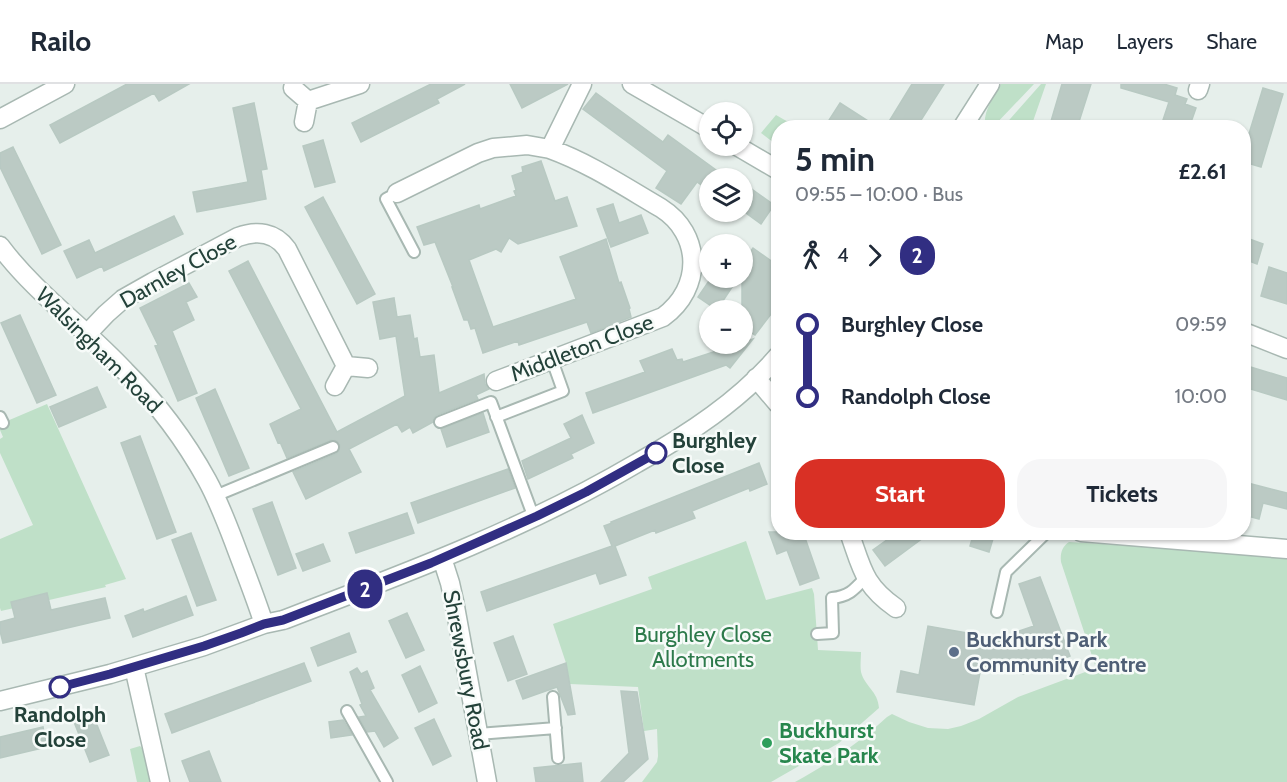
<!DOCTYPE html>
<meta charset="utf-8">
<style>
:root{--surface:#fff;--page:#f6f6f7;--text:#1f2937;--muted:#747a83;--line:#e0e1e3;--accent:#d93025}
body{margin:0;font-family:Cabin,sans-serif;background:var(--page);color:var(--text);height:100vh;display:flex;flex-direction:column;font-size:22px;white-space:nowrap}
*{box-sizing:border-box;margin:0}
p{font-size:20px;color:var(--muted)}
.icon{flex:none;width:33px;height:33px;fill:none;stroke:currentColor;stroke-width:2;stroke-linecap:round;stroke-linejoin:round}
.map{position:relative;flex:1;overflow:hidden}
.details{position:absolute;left:771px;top:36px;width:480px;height:420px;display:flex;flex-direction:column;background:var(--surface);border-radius:24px;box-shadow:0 2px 4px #0004}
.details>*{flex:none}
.badge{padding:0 12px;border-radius:20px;font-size:21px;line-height:39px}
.controls{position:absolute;left:699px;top:18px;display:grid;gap:12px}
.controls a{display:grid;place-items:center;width:54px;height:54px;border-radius:50%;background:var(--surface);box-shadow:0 2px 4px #0004;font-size:30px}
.map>.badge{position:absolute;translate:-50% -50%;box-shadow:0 0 0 3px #fff}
.legs{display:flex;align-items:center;gap:9px;height:66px;padding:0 24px;font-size:20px}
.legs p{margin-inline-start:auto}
.summary{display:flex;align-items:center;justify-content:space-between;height:102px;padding:0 24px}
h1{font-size:33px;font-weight:800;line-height:45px}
.action{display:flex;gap:12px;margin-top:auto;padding:12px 24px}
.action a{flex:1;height:69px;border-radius:24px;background:var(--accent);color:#fff;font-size:24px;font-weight:800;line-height:69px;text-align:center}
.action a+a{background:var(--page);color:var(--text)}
ul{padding:0 24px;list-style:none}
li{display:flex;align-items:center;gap:21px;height:72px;font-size:22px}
li i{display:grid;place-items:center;width:9px;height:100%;margin:0 8px;background:currentColor}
li i::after{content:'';width:15px;height:15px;margin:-8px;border:4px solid;border-radius:50%;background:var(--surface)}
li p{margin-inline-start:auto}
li:first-child i{background:linear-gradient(#0000 50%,currentColor 0)}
li:last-child i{background:linear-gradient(currentColor 50%,#0000 0)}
header{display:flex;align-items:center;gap:36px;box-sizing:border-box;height:84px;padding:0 30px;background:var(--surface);border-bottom:2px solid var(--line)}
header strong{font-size:28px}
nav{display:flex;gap:33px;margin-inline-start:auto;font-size:21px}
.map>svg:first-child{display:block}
</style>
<header>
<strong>Railo</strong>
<nav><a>Map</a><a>Layers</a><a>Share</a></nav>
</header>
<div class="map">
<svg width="1287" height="698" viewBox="0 0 1287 698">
<rect width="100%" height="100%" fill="#e6efeb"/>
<path fill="#bfe0c8" d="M1001 0H1034L993 43H985C983 27 993 14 1001 0Z
M1041 0H1046L1031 43H1003Z
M776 31 797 43 778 44V62L761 49Z
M47 320 126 495 105 501 106 503 1 527 0 524V455L33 441 0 369V355L3 353 0 346V340Z
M746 457 766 516 812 504 814 510 818 566 861 568C861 574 860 582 861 588 865 603 878 607 879 624L839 659 771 698H642L657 678 658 672 657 645 644 647 638 603 570 600 566 579 553 540 652 505 648 493Z
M1069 458 1287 471V698H795C828 680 859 659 887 633L892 630 909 638 928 644 948 645 961 642 979 635 1018 613 1096 584 1061 478C1060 469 1062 463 1069 458Z
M140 662 144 666 152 698H137L130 665Z"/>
<path fill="#bbcac4" stroke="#b8c9c2" stroke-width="1.5" d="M127 0H189L159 17 154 9 60 59 50 41Z
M431 0H465L437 15 439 19 361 58 352 39Z
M510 0H568L522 24Z
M912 0H944L916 44H885Z
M1062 0H1091L1077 44H1049Z
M1121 0H1164L1177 4 1175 11 1187 15 1185 20 1196 24 1189 44H1176L1162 39 1169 18 1121 4Z
M1263 4 1283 10 1261 83 1244 78V66Z
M596 9 663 58 668 51 727 94H710V107L697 98 681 120 656 104 667 87 583 25Z
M254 19 267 85 261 86 266 115 197 128 193 108 248 98 233 24Z
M840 19 879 44H824Z
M323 56 335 98 315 103 303 62Z
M13 63 61 161 42 170 0 83V69Z
M541 77 555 117 567 113 577 142 518 160 509 154 501 168 496 165 469 176 493 243 576 215 560 173 606 155 619 199 621 198 630 224 629 225 631 233 591 249 587 238 519 261 518 257 483 269 475 244 471 245 468 236H464L452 203H453L435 158 424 161 417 143 479 121 480 125 516 112 514 107 516 106 512 92 523 88 522 83Z
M742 98 774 121 761 140 742 126Z
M323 113 375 210 357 220 305 123Z
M613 120 619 139 641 131 648 149 611 163 597 125Z
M174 132 183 150 104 187 102 182 77 194 64 167 89 156 95 169Z
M1244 153 1263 160 1257 180 1244 175Z
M753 164 774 179 771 183 778 189V221L755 251 742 243V179Z
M248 177 337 348 405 312 396 252 380 255 373 218 394 214 397 233 410 231 414 255 417 254 420 273 434 271 439 309 484 290 485 300 489 305 476 311 478 315 437 331 434 334 433 338 413 349 410 343 402 348 397 340 349 365 361 388 306 415 293 388 336 370 339 367 340 361 337 357 331 356 287 374 280 358 278 359 270 340 301 325 229 187Z
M1269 183 1287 189V220L1261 212Z
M711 194H738L717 226 698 213Z
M189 199 197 213 186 218 194 236 172 247 197 309 178 317 155 262 158 261 140 224Z
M20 231 56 311 37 319 1 239Z
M753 255 730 284 726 281 593 329 586 309 645 288 640 277 672 265 677 276 682 275 683 278Z
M1244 281 1287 294V316L1244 303Z
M97 303 106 323 59 343 50 323Z
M215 305 249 384 229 392 196 314Z
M483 329 489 348 447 363 441 345Z
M582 331 594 359 571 370 573 374 528 395 522 377 571 354 564 340Z
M140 352 176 448 157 455 121 359Z
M759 379 767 400 750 407 749 404 692 427 695 434 656 449 655 446 615 462 626 491 600 500 596 489 487 527 481 508 612 462 604 442 612 439 611 438Z
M508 385 515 404 418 439 411 419Z
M1244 398 1287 409V425L1263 419 1259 435 1244 431Z
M272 418 296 484 278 491 253 425Z
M407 429 414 449 356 469 349 449Z
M769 448H803L819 494 800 501 787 466 777 470Z
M898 448H931L885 482 873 466Z
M974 448H995L989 468 970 462Z
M191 449 216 516 197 522 172 456Z
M323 460 330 477 303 487 296 470Z
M1040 493 1070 572 1023 590 981 583 974 621 897 608 901 587 919 591 928 542 1007 556 1016 548 1034 542 1019 500Z
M47 509 51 526 105 514 110 534 3 559 0 547V538L15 534 11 518Z
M186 512 193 531 133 553 125 532 143 525 144 528Z
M407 529 424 566 406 574 389 537Z
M349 549 356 568 318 582 311 564Z
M513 552 527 590 508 597 494 559Z
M304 579 311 597 172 649 165 630Z
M566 579 575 630 568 631 557 603 523 615 516 597Z
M420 582 437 619 419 628 402 591Z
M357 584 361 590 367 587 374 604 370 606 398 654 384 663 375 647 367 648 359 633 366 632 360 621 362 620 350 588Z
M621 607 637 608 648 675 623 698H601L629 669Z
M93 631 109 671 90 678 74 638Z
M434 635 451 672 433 681 415 644Z
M343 636 352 651 331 654 329 638Z
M43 643 47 663 0 674V653Z
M209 667 221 698H190L182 677Z
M581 679 583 698H536L534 684Z"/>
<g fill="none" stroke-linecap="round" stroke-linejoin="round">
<g stroke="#a8b8b2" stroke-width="14">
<path id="service" d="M397 109 386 115 414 168
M0 333 3 339
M496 333 563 307 552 276
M440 338 491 318 534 434
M215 412 333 363
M997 528 1006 488 1047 448
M817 550 833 549 832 514C849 512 854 506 865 494
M553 613 558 674
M347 627 387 698
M478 650 556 644"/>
</g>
<g stroke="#a8b8b2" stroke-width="21">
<path id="minor" d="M632 0 710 45
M293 4 308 17 304 38
M1198 6 1200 0
M308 17 360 0
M0 35 65 0
M962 44 990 0
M737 62 778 86
M397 109 478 69 493 64 527 61 550 65
M0 162C35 209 85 244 125 287 157 319 185 356 207 396 218 416 226 437 234 458 244 485 255 512 264 540
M1244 248 1287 265
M87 250 106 230 123 215 153 198 238 153C257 146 275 148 287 165L346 282
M756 294 778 320
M496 297 663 233C703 204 702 150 661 124 625 103 589 79 550 65L582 0
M335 302 346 282 368 284
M849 448C862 484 863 501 896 524
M1081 448 1287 465
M442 474 450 499 454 517 487 698
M134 583 160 698
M0 617 110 590 204 562 264 540 283 536C404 490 525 445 637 379 689 350 739 317 778 272"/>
</g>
<use href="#service" stroke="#fff" stroke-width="10"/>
<use href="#minor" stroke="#fff" stroke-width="18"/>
</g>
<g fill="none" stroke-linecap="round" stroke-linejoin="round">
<g stroke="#fff" stroke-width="14">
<path id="line-1" d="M60 603 110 590 204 562 241 549 264 540 283 536 348 511 431 479 537 432 586 408 656 369"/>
</g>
<use href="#line-1" stroke="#312e82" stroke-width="9"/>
</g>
<g fill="#fff" stroke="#312e82" stroke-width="3">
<circle cx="656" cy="369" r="10"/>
<circle cx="60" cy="603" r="10"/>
</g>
<circle fill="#5c6f8a" stroke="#f7fbf9" stroke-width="2" cx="954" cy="568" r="6"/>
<circle fill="#2e9e5b" stroke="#f7fbf9" stroke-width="2" cx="767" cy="659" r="6"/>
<g text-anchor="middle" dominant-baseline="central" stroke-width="5" stroke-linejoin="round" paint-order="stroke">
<g font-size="22" fill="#24423a" stroke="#f7fbf9">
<text transform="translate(178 187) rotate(-29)">Darnley Close</text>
<text transform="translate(582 264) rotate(-21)">Middleton Close</text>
<text transform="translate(99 266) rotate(45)">Walsingham Road</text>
<text transform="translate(466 586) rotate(79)">Shrewsbury Road</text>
</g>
<g font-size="22" font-weight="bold" fill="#24423a" stroke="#f7fbf9" text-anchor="start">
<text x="672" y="356">Burghley<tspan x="672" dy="25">Close</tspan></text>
<text x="60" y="630" text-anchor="middle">Randolph<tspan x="60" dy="25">Close</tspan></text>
</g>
<g font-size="22" fill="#2d7a4b" stroke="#f7fbf9">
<text x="703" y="550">Burghley Close<tspan x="703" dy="25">Allotments</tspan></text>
</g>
<g font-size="22" font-weight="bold" fill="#4e5e75" stroke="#f7fbf9" text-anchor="start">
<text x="966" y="555">Buckhurst Park<tspan x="966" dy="25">Community Centre</tspan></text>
</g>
<g font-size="22" font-weight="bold" fill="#27864d" stroke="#f7fbf9" text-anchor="start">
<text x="779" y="646">Buckhurst<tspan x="779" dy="25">Skate Park</tspan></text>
</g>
</g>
</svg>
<div class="controls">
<a><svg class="icon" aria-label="locate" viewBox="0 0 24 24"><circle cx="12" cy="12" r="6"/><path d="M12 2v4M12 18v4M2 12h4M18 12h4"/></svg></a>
<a><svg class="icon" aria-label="layers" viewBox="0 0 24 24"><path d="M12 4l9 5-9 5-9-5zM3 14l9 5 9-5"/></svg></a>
<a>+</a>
<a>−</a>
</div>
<b class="badge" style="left:365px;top:505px;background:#312e82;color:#fff">2</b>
<section class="details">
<div class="summary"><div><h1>5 min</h1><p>09:55 – 10:00 · Bus</p></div><b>£2.61</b></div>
<div class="legs"><svg class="icon" aria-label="walk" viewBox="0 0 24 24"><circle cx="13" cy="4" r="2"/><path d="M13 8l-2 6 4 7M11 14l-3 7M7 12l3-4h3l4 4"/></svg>4<svg class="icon" aria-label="forward" viewBox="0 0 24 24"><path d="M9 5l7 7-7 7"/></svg><b class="badge" style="background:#312e82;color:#fff">2</b></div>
<ul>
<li><i style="color:#312e82"></i><b>Burghley Close</b><p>09:59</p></li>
<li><i style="color:#312e82"></i><b>Randolph Close</b><p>10:00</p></li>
</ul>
<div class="action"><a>Start</a><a>Tickets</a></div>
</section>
</div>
